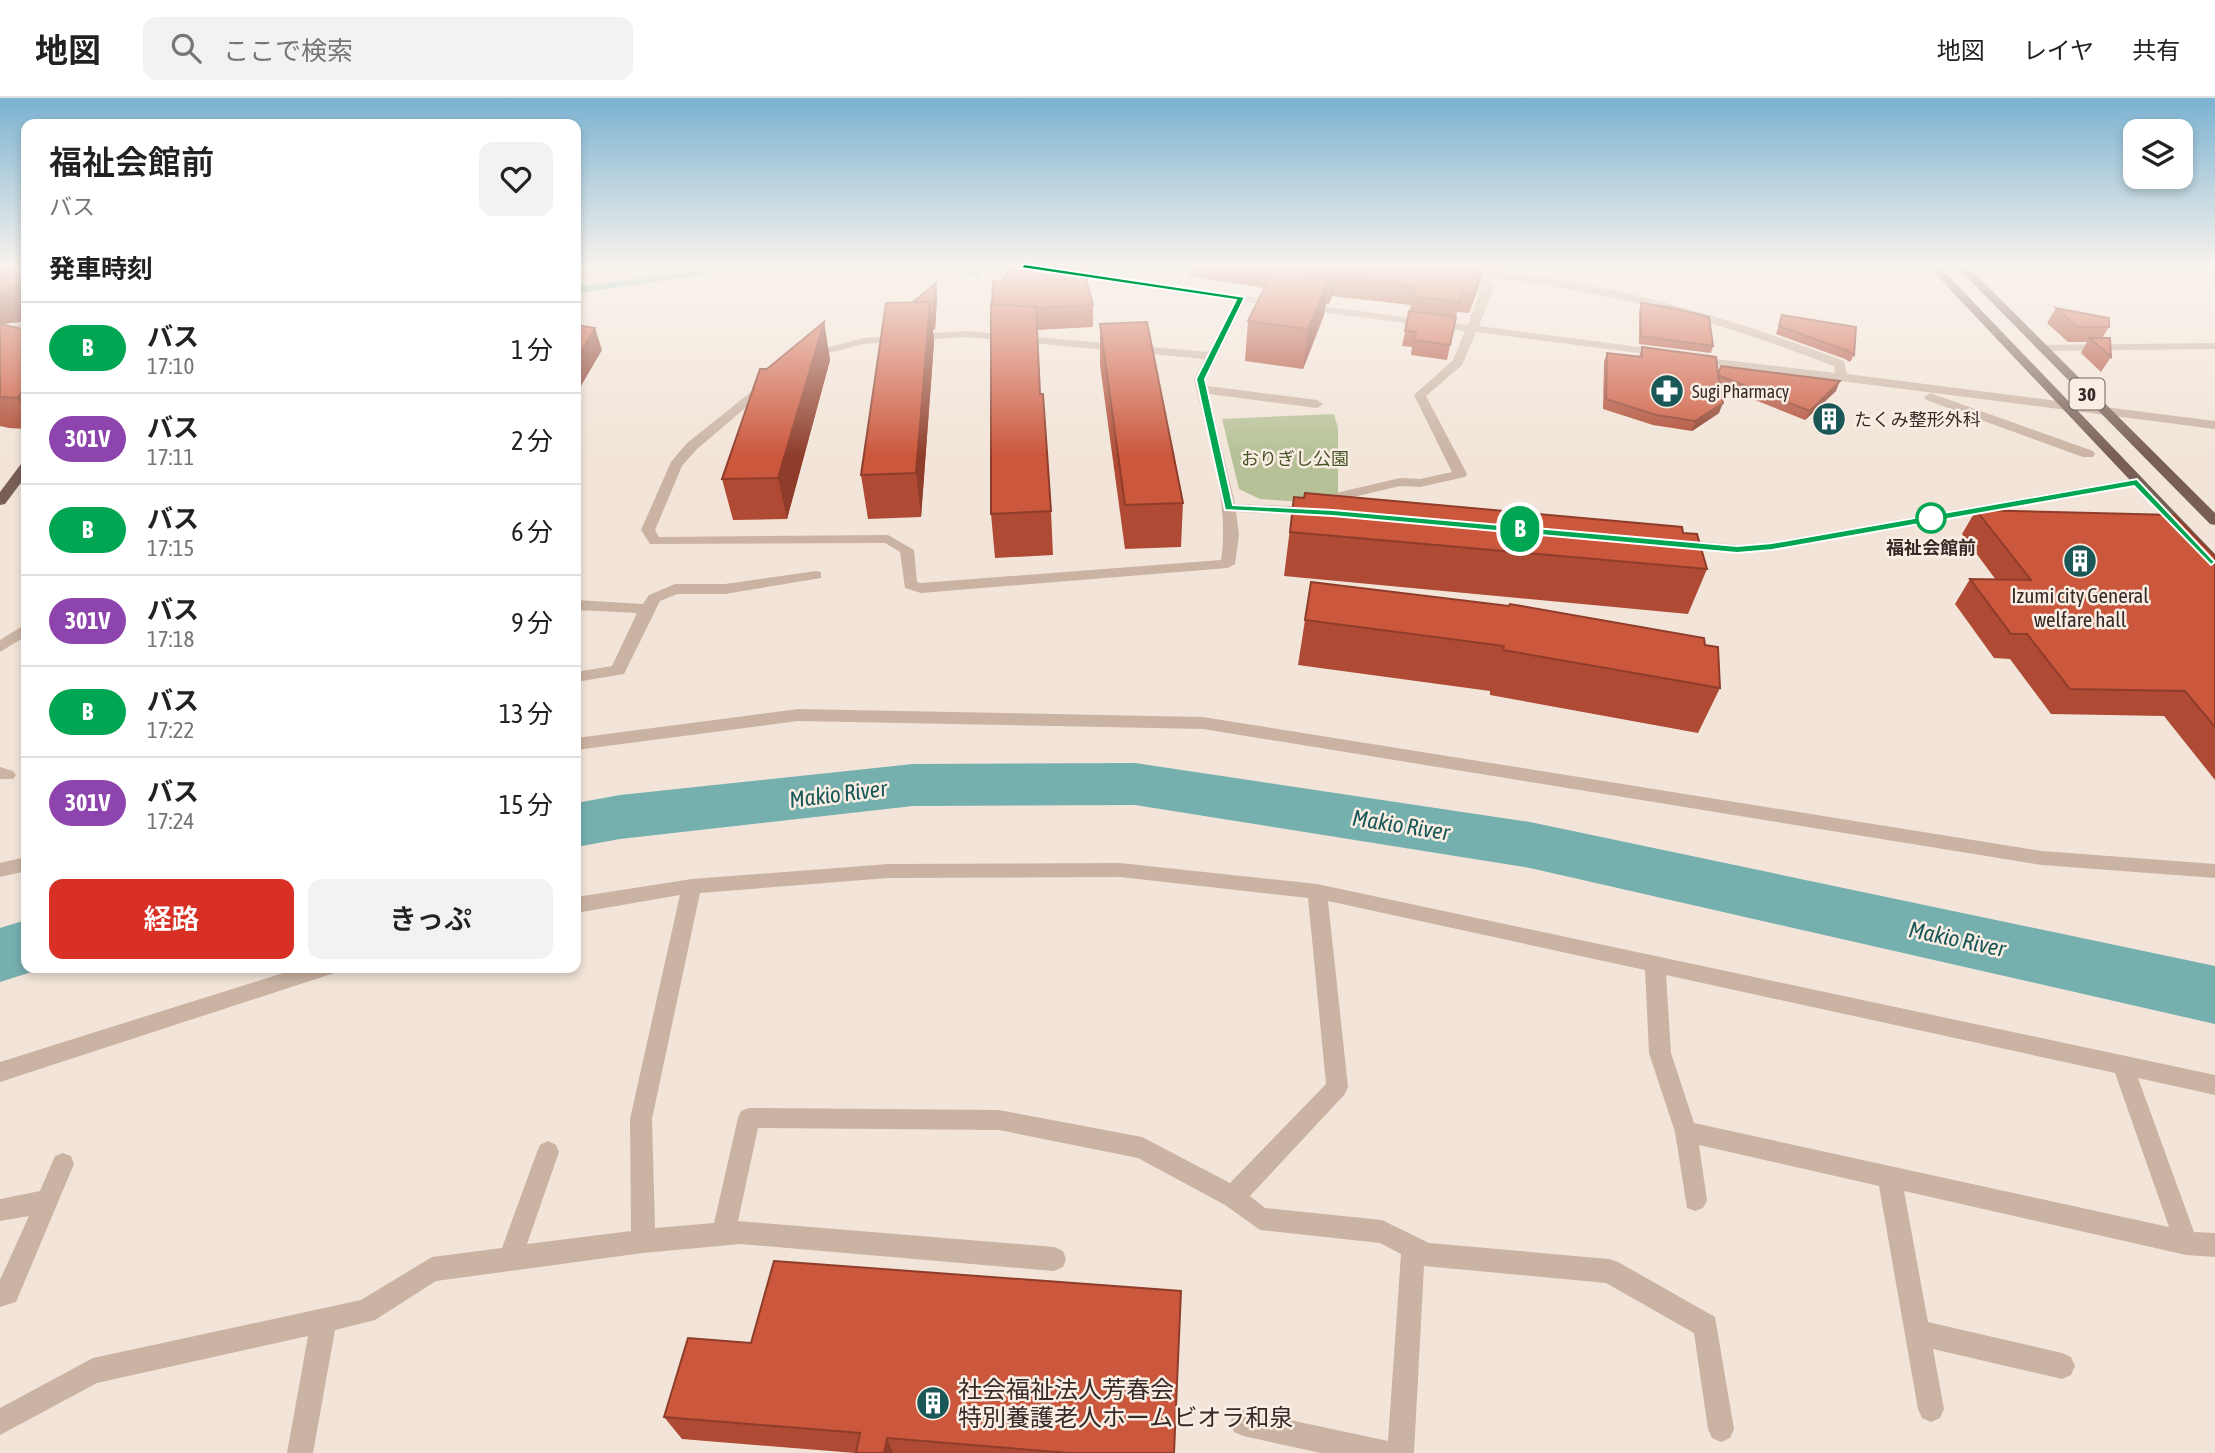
<!DOCTYPE html>
<html lang="ja">
<meta charset="utf-8">
<style>
:root{--surface:#fff;--page:#f2f2f2;--text:#222;--muted:#767676;--line:#e0e0e0;--accent:#d93025}
body{margin:0;font-family:"Asap Condensed","Noto Sans JP",sans-serif;background:var(--page);color:var(--text);height:100vh;display:flex;flex-direction:column;font-size:26px;white-space:nowrap}
*{box-sizing:border-box;margin:0}
p{font-size:23px;color:var(--muted)}
.icon{flex:none;width:38px;height:38px;fill:none;stroke:currentColor;stroke-width:2;stroke-linecap:round;stroke-linejoin:round}
.map{position:relative;flex:1;overflow:hidden}
.sheet{position:absolute;left:21px;top:21px;width:560px;height:854px;display:flex;flex-direction:column;background:var(--surface);border-radius:14px;box-shadow:0 4px 10px #0003}
.sheet>*{flex:none}
.badge{padding:0 14px;border-radius:23px;font-size:24px;line-height:46px}
.controls{position:absolute;left:2123px;top:21px;display:grid;gap:14px}
.controls a{display:grid;place-items:center;width:70px;height:70px;border-radius:14px;background:var(--surface);box-shadow:0 4px 10px #0003;font-size:35px}
.map>.badge{position:absolute;translate:-50% -50%;box-shadow:0 0 0 4px #fff}
h2{padding:0 28px;font-size:26px;line-height:63px}
.round{display:grid;place-items:center;flex:none;width:74px;height:74px;border-radius:14px;background:var(--page)}
.head{display:flex;align-items:center;justify-content:space-between;height:119px;padding:0 28px}
h1{font-size:33px;font-weight:600;line-height:52px}
.cta{display:flex;gap:14px;margin-top:auto;padding:14px 28px}
.cta a{flex:1;height:80px;border-radius:14px;background:var(--accent);color:#fff;font-size:28px;font-weight:600;line-height:80px;text-align:center}
.cta a+a{background:var(--page);color:var(--text)}
ul{padding:0;list-style:none}
li{display:flex;align-items:center;gap:21px;height:91px;padding:0 28px;border-top:2px solid var(--line)}
li div{flex:1}
li b{display:block;font-size:26px}
li em{font-style:normal}
li .badge{min-width:77px;font-weight:700;text-align:center}
header{display:flex;align-items:center;gap:42px;box-sizing:border-box;height:98px;padding:0 35px;background:var(--surface);border-bottom:2px solid var(--line)}
header strong{font-size:33px}
nav{display:flex;gap:38px;margin-inline-start:auto;font-size:24px}
.search{width:490px;height:63px;background:var(--page);display:flex;align-items:center;gap:18px;box-sizing:border-box;padding:0 24px;border-radius:14px;color:var(--muted);font-size:26px}
.map>svg:first-child{display:block}
</style>
<header>
<strong>地図</strong>
<div class="search"><svg class="icon" aria-label="search" viewBox="0 0 24 24"><circle cx="10" cy="10" r="6"/><path d="M15 15l6 6"/></svg>ここで検索</div>
<nav><a>地図</a><a>レイヤ</a><a>共有</a></nav>
</header>
<div class="map">
<svg width="2215" height="1355" viewBox="0 0 2215 1355">
<rect width="100%" height="100%" fill="#f2e4d8"/>
<path fill="#b6c197" d="M1334 316 1338 330V406L1260 401 1239 391 1222 321Z"/>
<g fill="none" stroke-linecap="round" stroke-linejoin="round">
<path stroke="#75b0af" stroke-width="6" d="M935 168 977 176
M576 192 746 168"/>
<path fill="#75b0af" fill-rule="evenodd" d="M1135 665 1530 724 2215 868V926L1530 770 1135 707 913 708 620 741 576 749V705L620 697 913 666Z
M26 822V870H44L0 884V830Z"/>
<path fill="#cab3a3" fill-rule="evenodd" d="M1019 168H1045L1213 194 1468 227 1481 189 1459 179 1458 176 1431 168C1450 168 1469 172 1489 173 1611 184 1731 220 1844 263L1847 276 2215 323V331L1693 264 1687 260 1689 258 1835 275 1834 268C1719 223 1599 190 1475 178L1490 185 1493 192 1479 228 1662 252 1668 255 1662 258 1476 234 1462 267 1426 298 1467 376 1465 379 1420 389 1400 388 1341 402 1336 401V395L1400 380 1420 381 1452 374 1414 297 1453 262 1465 233 1245 204 1206 281 1208 288 1317 302 1323 306 1317 310 1209 296 1235 406 1314 409 1321 413 1314 417 1236 414 1239 437 1235 466 1228 470 921 495 905 490 900 454 885 445 650 446 641 432 671 364 686 346 767 281 773 285 771 288 696 352 682 368 655 432 659 439 888 437 914 452 917 484 921 485 1221 462C1230 403 1207 339 1194 281L1204 261 966 239 863 246 807 261 801 257 863 240 966 233 1208 254 1235 203 1024 171Z
M26 226V232L0 235V229Z
M2215 245V251L2041 253 2035 250 2041 247Z
M1930 295 2093 353 2095 356 2093 359H2083L1926 302 1924 299Z
M2137 380 2144 384 2142 387 1772 452 1737 455 1677 449 1670 445 1677 441 1737 447 1772 444Z
M816 473 821 474V480L725 496H677L660 503 624 576 576 584V574L612 568 637 515 576 512V502L643 506 649 497 675 486H725Z
M26 526V538L0 554V542Z
M798 611 1203 619 2042 753 2215 766V780L2042 767 1203 631 798 623 576 652V640Z
M0 669 13 673 16 677 13 681H0Z
M26 759V773L0 779V765Z
M1120 765 1317 786 2215 977V997L2138 980 2194 1134 2215 1135V1159L2186 1157 1904 1093 1928 1224 2062 1255 2071 1259 2075 1268 2071 1277 2062 1281 1933 1251 1944 1311 1940 1320 1931 1324 1922 1320 1918 1311 1879 1088 1699 1047 1707 1102 1703 1110 1695 1113 1687 1110 1675 1034 1649 955 1645 872 1328 803 1348 989 1345 996 1250 1098 1265 1110 1382 1122 1429 1145 1609 1161 1618 1164 1715 1219 1734 1331 1730 1340 1721 1344 1712 1340 1708 1331 1694 1235 1606 1185 1424 1168 1414 1355H1321L1243 1338 1234 1334 1230 1325 1234 1316 1243 1312 1388 1343 1401 1156 1380 1145 1260 1132 1225 1107 1138 1060 999 1032 758 1030 738 1123 1054 1149 1063 1153 1066 1161 1063 1169 1054 1173 741 1146 643 1155 436 1183 375 1222 335 1232 313 1355H287L308 1238 97 1285 0 1337V1310L93 1260 361 1202 432 1159 502 1150 537 1054 540 1047 548 1043 556 1047 559 1054 527 1146 631 1133 630 1021 680 797 576 815V799L692 781 888 766ZM1120 779 1308 800 1326 986 1230 1085 1142 1039 999 1012 749 1010 741 1013 738 1020 714 1125 655 1130 652 1021 700 795 888 780ZM1666 877 2115 975 2169 1129 1694 1025 1671 955Z
M299 870H335L332 876 325 878 0 984V964Z
M63 1055 71 1058 74 1066 16 1204 0 1209V1182L29 1118 0 1123V1101L40 1093 55 1058Z"/>
<path fill="#785f56" fill-rule="evenodd" d="M1928 168H1939L2215 456V468L2210 467Z
M1956 168H1967L2215 415V427L2210 426Z
M26 365V378L5 406 0 407V394L21 366Z"/>
</g>
<path fill="#af4b34" d="M0 168H26V221L22 224 0 226 26 232V331L9 330 0 328Z
M1191 168H1507L1506 172 1478 170 1482 172 1478 190 1469 215 1457 214 1447 262 1411 257 1412 249 1402 248 1411 207 1332 198 1329 206H1326L1324 217 1303 271 1245 263 1248 223 1264 190 1190 178Z
M1036 169 1087 185 1093 207V229L1037 232 1040 296 1051 413 1053 457 995 460 991 416 992 206 1000 184Z
M937 199 935 232H933L934 244 921 419 868 421 861 377 913 204Z
M1641 205 1713 248 1711 255 1639 246V213Z
M2056 210 2109 229 2102 240 2111 259 2101 274 2081 255 2087 244H2068L2047 225Z
M1782 217 1856 229 1854 257 1850 264 1845 261 1776 236Z
M824 224 830 262 787 421 733 422 722 381 767 271Z
M1100 226 1183 405 1181 449 1125 451 1100 267Z
M1642 249 1718 275 1721 268 1836 293 1805 322 1720 288 1719 315 1692 333 1653 327 1603 311 1604 264 1607 255 1639 259Z
M1294 399 1683 435 1707 471 1688 516 1284 478Z
M1976 412 2215 459V682L2164 618 2051 616 2010 561 1994 560 1955 506 1970 481 1996 482 1962 436Z
M1305 522 1705 547 1720 590 1698 635 1490 597V593L1298 567Z
M664 1319 1174 1355H855L682 1341Z"/>
<path fill="#8e3d2a" d="M1482 172 1478 190 1469 215 1474 196Z
M1330 178 1324 217 1303 271 1308 231Z
M1335 179 1332 198 1329 206 1331 187Z
M26 182V221L22 224 0 226V194Z
M936 185 937 199 935 232 933 217Z
M930 204 934 244 921 419 916 375Z
M824 224 830 262 787 421 778 380Z
M595 230 602 252 578 293H576V262Z
M1840 283 1836 293 1805 322 1810 313Z
M26 289V313L17 300Z
M1723 305 1719 315 1692 333 1695 323Z
M887 1340 893 1355H884Z"/>
<path fill="#cb573c" stroke="#8e3d2a" stroke-width="2" d="M0 168H26V182L0 194Z
M1012 168H1086L1087 185 1093 207 1036 210V209L992 206 993 182 1000 184Z
M1246 168H1475L1482 172 1474 196 1462 194 1460 204 1413 198 1415 188 1335 179 1331 187H1328L1330 178 1274 171 1273 172Z
M1274 171 1330 178 1308 231 1248 223Z
M936 185 933 217H931L930 204H913Z
M930 204 916 375 861 377 886 205Z
M1641 205 1673 210 1709 219 1713 248 1641 238Z
M991 206 1036 209 1040 296H1043L1051 413 991 416Z
M2056 210 2109 220V229H2077Z
M1409 213 1456 219 1450 247 1414 242 1416 234 1405 233Z
M1782 217 1856 229 1854 257 1848 253 1779 228Z
M824 224 778 380 722 381 760 271H767Z
M1147 224 1183 405 1125 407 1100 226Z
M0 226 26 232V289L17 300 0 299Z
M576 227 595 230 576 262Z
M2090 240H2110L2111 259Z
M1642 249 1716 259 1718 277 1721 268 1840 283 1810 313 1718 277 1723 305 1695 323 1656 317 1606 301 1607 255 1642 259Z
M1305 395 1682 429 1683 435 1697 436 1707 471 1290 434 1294 399 1304 400Z
M1976 412 2174 417 2215 459V629L2185 593 2070 591 2027 536H2011L1970 481 2031 482Z
M1311 484 1509 508 1510 506 1704 540 1705 547 1718 549 1720 590 1503 552 1504 548 1305 522Z
M774 1163 1181 1193 1174 1355H1069L887 1340 884 1355H856L860 1335 664 1319 688 1240 751 1245Z"/>
<linearGradient id="sky" x2="0" y2="1"><stop stop-color="#7ab2d1"/><stop offset="0.47" stop-color="#f9f3ed"/><stop offset="1" stop-color="#f9f3ed" stop-opacity="0"/></linearGradient>
<rect width="2215" height="358" fill="url(#sky)"/>
<path fill="#00a651" stroke="#fff" stroke-width="2" d="M1024 166 1245 199 1205 281 1233 407 1333 412 1737 448 1772 445 2137 381 2215 464 2211 467 2134 388 1772 452 1737 455 1333 418 1225 412 1196 281 1236 202 1021 170Z"/>
<defs>
<g id="pharmacy-disc" transform="scale(1.75)"><circle r="9.5" fill="#1a5858" stroke="#faeee4"/><path d="M-2-6h4v4h4v4h-4v4h-4v-4h-4v-4h4Z" fill="#fff"/></g>
<g id="building-disc" transform="scale(1.75)"><circle r="9.5" fill="#1a5858" stroke="#faeee4"/><path d="M-4-6H4V6H1V3H-1V6H-4ZM-2.5-4.3h1.7v1.8h-1.7ZM.8-4.3h1.7v1.8H.8ZM-2.5-1h1.7V.8h-1.7ZM.8-1h1.7V.8H.8Z" fill="#fff"/></g>
</defs>
<g fill-rule="evenodd">
<use href="#pharmacy-disc" x="1667" y="293"/>
<use href="#building-disc" x="1829" y="321"/>
<use href="#building-disc" x="2080" y="463"/>
<use href="#building-disc" x="933" y="1305"/>
</g>
<circle fill="#fff" stroke="#00a651" stroke-width="3.5" cx="1931" cy="420" r="14"/>
<g text-anchor="middle" dominant-baseline="central" stroke-width="5" stroke-linejoin="round" paint-order="stroke">
<g font-size="18" fill="#352a26" stroke="#faeee4" text-anchor="start">
<text x="1692" y="293">Sugi Pharmacy</text>
<text x="1854" y="321">たくみ整形外科</text>
</g>
<g font-size="18" fill="#475428" stroke="#faeee4">
<text x="1295" y="360">おりぎし公園</text>
</g>
<g font-size="18" font-weight="bold" fill="#352a26" stroke="#faeee4">
<text x="1931" y="449">福祉会館前</text>
</g>
<rect fill="#faeee4" stroke="#70655f" stroke-width="2" x="2069.5" y="280.5" width="35" height="31" rx="5"/>
<g font-size="19" font-weight="bold" fill="#352a26">
<text x="2087" y="296">30</text>
</g>
<g font-size="21" fill="#352a26" stroke="#faeee4">
<text x="2080" y="497">Izumi city General<tspan x="2080" dy="24">welfare hall</tspan></text>
</g>
<g font-size="23" font-style="italic" fill="#1a5858" stroke="#faeee4">
<text transform="translate(838 696) rotate(-7)">Makio River</text>
<text transform="translate(1401 727) rotate(9)">Makio River</text>
<text transform="translate(1957 841) rotate(12)">Makio River</text>
</g>
<g font-size="24" fill="#352a26" stroke="#faeee4" text-anchor="start">
<text x="958" y="1291">社会福祉法人芳春会<tspan x="958" dy="28">特別養護老人ホームビオラ和泉</tspan></text>
</g>
</g>
</svg>
<div class="controls">
<a><svg class="icon" aria-label="layers" viewBox="0 0 24 24"><path d="M12 4l9 5-9 5-9-5zM3 14l9 5 9-5"/></svg></a>
</div>
<b class="badge" style="left:1520px;top:431px;background:#00a651;color:#fff">B</b>
<section class="sheet">
<div class="head"><div><h1>福祉会館前</h1><p>バス</p></div><a class="round"><svg class="icon" aria-label="heart" viewBox="0 0 24 24"><path d="M12 20l-8-8c-3-5 5-10 8-4 3-6 11-1 8 4z"/></svg></a></div>
<h2>発車時刻</h2>
<ul>
<li><span class="badge" style="background:#00a651;color:#fff">B</span><div><b>バス</b><p>17:10</p></div><em>1 分</em></li>
<li><span class="badge" style="background:#8e44ad;color:#fff">301V</span><div><b>バス</b><p>17:11</p></div><em>2 分</em></li>
<li><span class="badge" style="background:#00a651;color:#fff">B</span><div><b>バス</b><p>17:15</p></div><em>6 分</em></li>
<li><span class="badge" style="background:#8e44ad;color:#fff">301V</span><div><b>バス</b><p>17:18</p></div><em>9 分</em></li>
<li><span class="badge" style="background:#00a651;color:#fff">B</span><div><b>バス</b><p>17:22</p></div><em>13 分</em></li>
<li><span class="badge" style="background:#8e44ad;color:#fff">301V</span><div><b>バス</b><p>17:24</p></div><em>15 分</em></li>
</ul>
<div class="cta"><a>経路</a><a>きっぷ</a></div>
</section>
</div>
